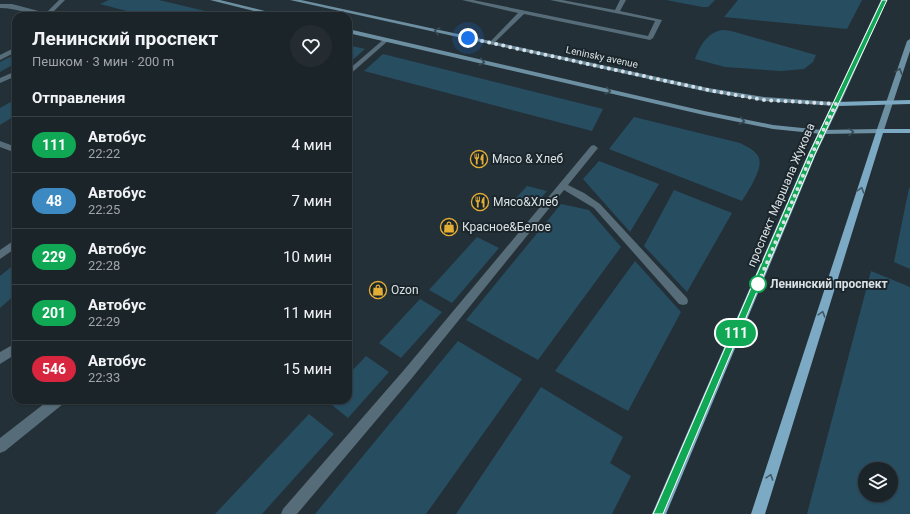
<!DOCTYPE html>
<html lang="ru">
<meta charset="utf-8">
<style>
:root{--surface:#1b2429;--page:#242c31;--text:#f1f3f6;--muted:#a0a4a8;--line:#394146}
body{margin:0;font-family:Roboto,sans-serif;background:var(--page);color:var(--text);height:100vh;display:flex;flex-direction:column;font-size:15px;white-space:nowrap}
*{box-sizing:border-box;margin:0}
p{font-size:13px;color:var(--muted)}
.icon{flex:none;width:22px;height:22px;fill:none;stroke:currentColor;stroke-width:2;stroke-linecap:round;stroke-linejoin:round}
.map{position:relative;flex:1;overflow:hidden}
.drawer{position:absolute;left:12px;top:12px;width:340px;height:392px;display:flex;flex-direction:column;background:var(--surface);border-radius:12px;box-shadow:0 1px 3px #0004,0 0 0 1px var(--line)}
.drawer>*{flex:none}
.badge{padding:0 8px;border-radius:13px;font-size:14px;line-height:26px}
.fabs{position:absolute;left:858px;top:462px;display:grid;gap:8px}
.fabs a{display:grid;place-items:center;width:40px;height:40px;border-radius:50%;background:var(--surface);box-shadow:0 1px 3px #0004,0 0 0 1px var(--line);font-size:20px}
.you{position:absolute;width:20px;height:20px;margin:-10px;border:3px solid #fff;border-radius:50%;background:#1a73e8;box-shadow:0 0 0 6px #1a73e833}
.map>.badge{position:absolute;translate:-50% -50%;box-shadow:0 0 0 2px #fff}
h2{padding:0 20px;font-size:15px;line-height:36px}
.round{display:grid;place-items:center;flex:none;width:42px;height:42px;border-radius:21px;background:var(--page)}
.headline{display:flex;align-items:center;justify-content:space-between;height:68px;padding:0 20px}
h1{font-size:19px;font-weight:700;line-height:30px}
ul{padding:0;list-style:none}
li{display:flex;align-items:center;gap:12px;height:56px;padding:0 20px;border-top:1px solid var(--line)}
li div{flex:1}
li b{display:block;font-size:15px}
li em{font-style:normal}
li .badge{min-width:44px;font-weight:700;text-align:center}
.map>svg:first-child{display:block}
</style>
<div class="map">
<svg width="910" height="514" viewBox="0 0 910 514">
<rect width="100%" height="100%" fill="#243037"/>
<path fill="#274d61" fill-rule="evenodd" d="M109 0H159L226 16H146L100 4Z
M666 0H715L708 7H702Z
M738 0H862L847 29 724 17Z
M723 30 731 31 816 55 813 62 804 69 781 71 725 67 695 59C700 46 707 32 723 30Z
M348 45 365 49 348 64Z
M16 54V63L0 72V62Z
M383 54 603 109 592 131 364 71Z
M16 99V115L0 125V108Z
M634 117 740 143C746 146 757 151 759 158 763 169 748 191 742 201L609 149Z
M599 161 659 184 630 232 583 179Z
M527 186 547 191 534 206 516 198Z
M909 188H910V269L894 262Z
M674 190 732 213 687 292 644 246Z
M561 204 589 210 621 247 538 360 466 320Z
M477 237 499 248 452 303 429 290Z
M635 261 681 312 628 411 555 371Z
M16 263V294L0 308V276Z
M871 271 910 287V514H807ZM865 469H891V495H865Z
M420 299 442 312 401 358 379 343Z
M458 341 522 379 426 514H315Z
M366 356 389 372 348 418 326 400H348V375Z
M541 387 623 437 610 463 631 476 612 514H456Z
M309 414 334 434 262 514H215Z"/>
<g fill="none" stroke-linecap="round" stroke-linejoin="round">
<path fill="#566c78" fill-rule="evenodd" d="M59 0H65L49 16C33 16 17 8 0 8V4H12L46 13Z
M462 0H473L648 36 655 21 550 0H562L615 10 620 0H626L620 11 662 20 653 38 650 40 524 14 492 45 490 44V42L518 13Z
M384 39 389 40 348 76V70Z
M16 47V52L0 60V55Z
M16 71V76L0 83V78Z
M0 141 16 147V153L0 147Z
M594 145 598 148 568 185 584 193 600 204 687 298 688 301 687 304 683 305 679 304 594 208 564 190 412 378 297 514H281L283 509 404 370 591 146Z
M16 239V248L0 259V250Z
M16 343V354L0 364V352Z
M49 400H65L63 404 5 451 0 453V438Z"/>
<path fill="#6c8fa2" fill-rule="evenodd" d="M210 0H220L285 16H274Z
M290 0H301L708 88 764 97 833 102 881 0H887L840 104 836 106 764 101 708 92Z
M348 29 704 111 773 125 822 130 877 129 907 41 910 39V51L883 133 822 134 773 129 704 115 348 33Z"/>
<path fill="#7ca9c3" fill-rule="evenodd" d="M910 100V104L839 106 816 154 666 514H652L808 154 832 104 836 102Z
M877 129H910V133H883L765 514H751Z"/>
</g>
<defs><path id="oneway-chevron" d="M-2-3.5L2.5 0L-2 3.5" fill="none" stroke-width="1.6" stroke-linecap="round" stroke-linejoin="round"/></defs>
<g stroke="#374b55">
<use href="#oneway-chevron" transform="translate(437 31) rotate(-168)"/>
<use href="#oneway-chevron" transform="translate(482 62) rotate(13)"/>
<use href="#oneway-chevron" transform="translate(899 71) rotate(-72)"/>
<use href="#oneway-chevron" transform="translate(608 91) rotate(13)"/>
<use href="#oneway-chevron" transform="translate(742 121) rotate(12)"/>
<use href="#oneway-chevron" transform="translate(851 132) rotate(-1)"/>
</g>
<g stroke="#415a68">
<use href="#oneway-chevron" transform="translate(861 190) rotate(-73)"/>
<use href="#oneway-chevron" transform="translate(822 314) rotate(-73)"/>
<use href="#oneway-chevron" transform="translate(770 477) rotate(-72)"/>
</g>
<path fill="#10a855" stroke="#fff" d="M882 0H887L815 154 663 514H653L655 510 809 154Z"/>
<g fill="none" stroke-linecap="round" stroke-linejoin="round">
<path stroke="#dae1e5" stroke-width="4" stroke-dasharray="0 7.2" d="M468 38 708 90 764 100 836 104 812 154 758 284"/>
</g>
<defs>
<g id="restaurant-ring" transform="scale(0.9)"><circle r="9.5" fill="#1a262c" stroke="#e4ae35" stroke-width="1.5"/><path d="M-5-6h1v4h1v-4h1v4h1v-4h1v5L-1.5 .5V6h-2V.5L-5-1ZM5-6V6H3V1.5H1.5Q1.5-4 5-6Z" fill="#e4ae35"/></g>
<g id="shop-ring" transform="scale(0.9)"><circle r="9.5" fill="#1a262c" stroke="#e4ae35" stroke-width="1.5"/><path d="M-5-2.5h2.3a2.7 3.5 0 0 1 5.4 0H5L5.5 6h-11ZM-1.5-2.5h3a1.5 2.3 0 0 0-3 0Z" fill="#e4ae35"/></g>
</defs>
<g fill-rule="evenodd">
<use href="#restaurant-ring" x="479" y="159"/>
<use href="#restaurant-ring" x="480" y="202"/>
<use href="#shop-ring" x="449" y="227"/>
<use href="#shop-ring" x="378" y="290"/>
</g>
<circle fill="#fff" stroke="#10a855" stroke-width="2" cx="758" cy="284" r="8"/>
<g text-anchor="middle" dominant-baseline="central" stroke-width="4" stroke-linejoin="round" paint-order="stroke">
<g font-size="10" fill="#dae1e5" stroke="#1a262c">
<text transform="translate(602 57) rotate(12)">Leninsky avenue</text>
</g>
<g font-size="12" fill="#dae1e5" stroke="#1a262c" text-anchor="start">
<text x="492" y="159">Мясо &amp; Хлеб</text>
<text x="493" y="202">Мясо&amp;Хлеб</text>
<text x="462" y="227">Красное&amp;Белое</text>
<text x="391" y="290">Ozon</text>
</g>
<g font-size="12" fill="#dae1e5" stroke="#1a262c">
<text transform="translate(781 195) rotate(-67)">проспект Маршала Жукова</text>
</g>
<g font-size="12" font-weight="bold" fill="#dae1e5" stroke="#1a262c" text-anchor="start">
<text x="770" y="284">Ленинский проспект</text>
</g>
</g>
</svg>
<div class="fabs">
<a><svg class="icon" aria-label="layers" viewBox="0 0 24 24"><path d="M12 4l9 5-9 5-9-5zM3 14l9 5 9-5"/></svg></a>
</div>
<div class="you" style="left:468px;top:38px"></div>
<b class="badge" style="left:736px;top:333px;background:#10a855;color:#fff">111</b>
<section class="drawer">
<div class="headline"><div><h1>Ленинский проспект</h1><p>Пешком · 3 мин · 200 m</p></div><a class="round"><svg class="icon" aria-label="heart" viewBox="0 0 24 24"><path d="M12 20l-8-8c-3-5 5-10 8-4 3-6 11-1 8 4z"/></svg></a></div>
<h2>Отправления</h2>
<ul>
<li><span class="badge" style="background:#10a855;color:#fff">111</span><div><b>Автобус</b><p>22:22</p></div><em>4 мин</em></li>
<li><span class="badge" style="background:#3d8ac2;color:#fff">48</span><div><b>Автобус</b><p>22:25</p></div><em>7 мин</em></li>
<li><span class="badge" style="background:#10a855;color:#fff">229</span><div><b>Автобус</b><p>22:28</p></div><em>10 мин</em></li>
<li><span class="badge" style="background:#10a855;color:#fff">201</span><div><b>Автобус</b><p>22:29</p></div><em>11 мин</em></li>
<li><span class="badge" style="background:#d7263d;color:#fff">546</span><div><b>Автобус</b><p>22:33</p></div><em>15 мин</em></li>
</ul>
</section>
</div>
